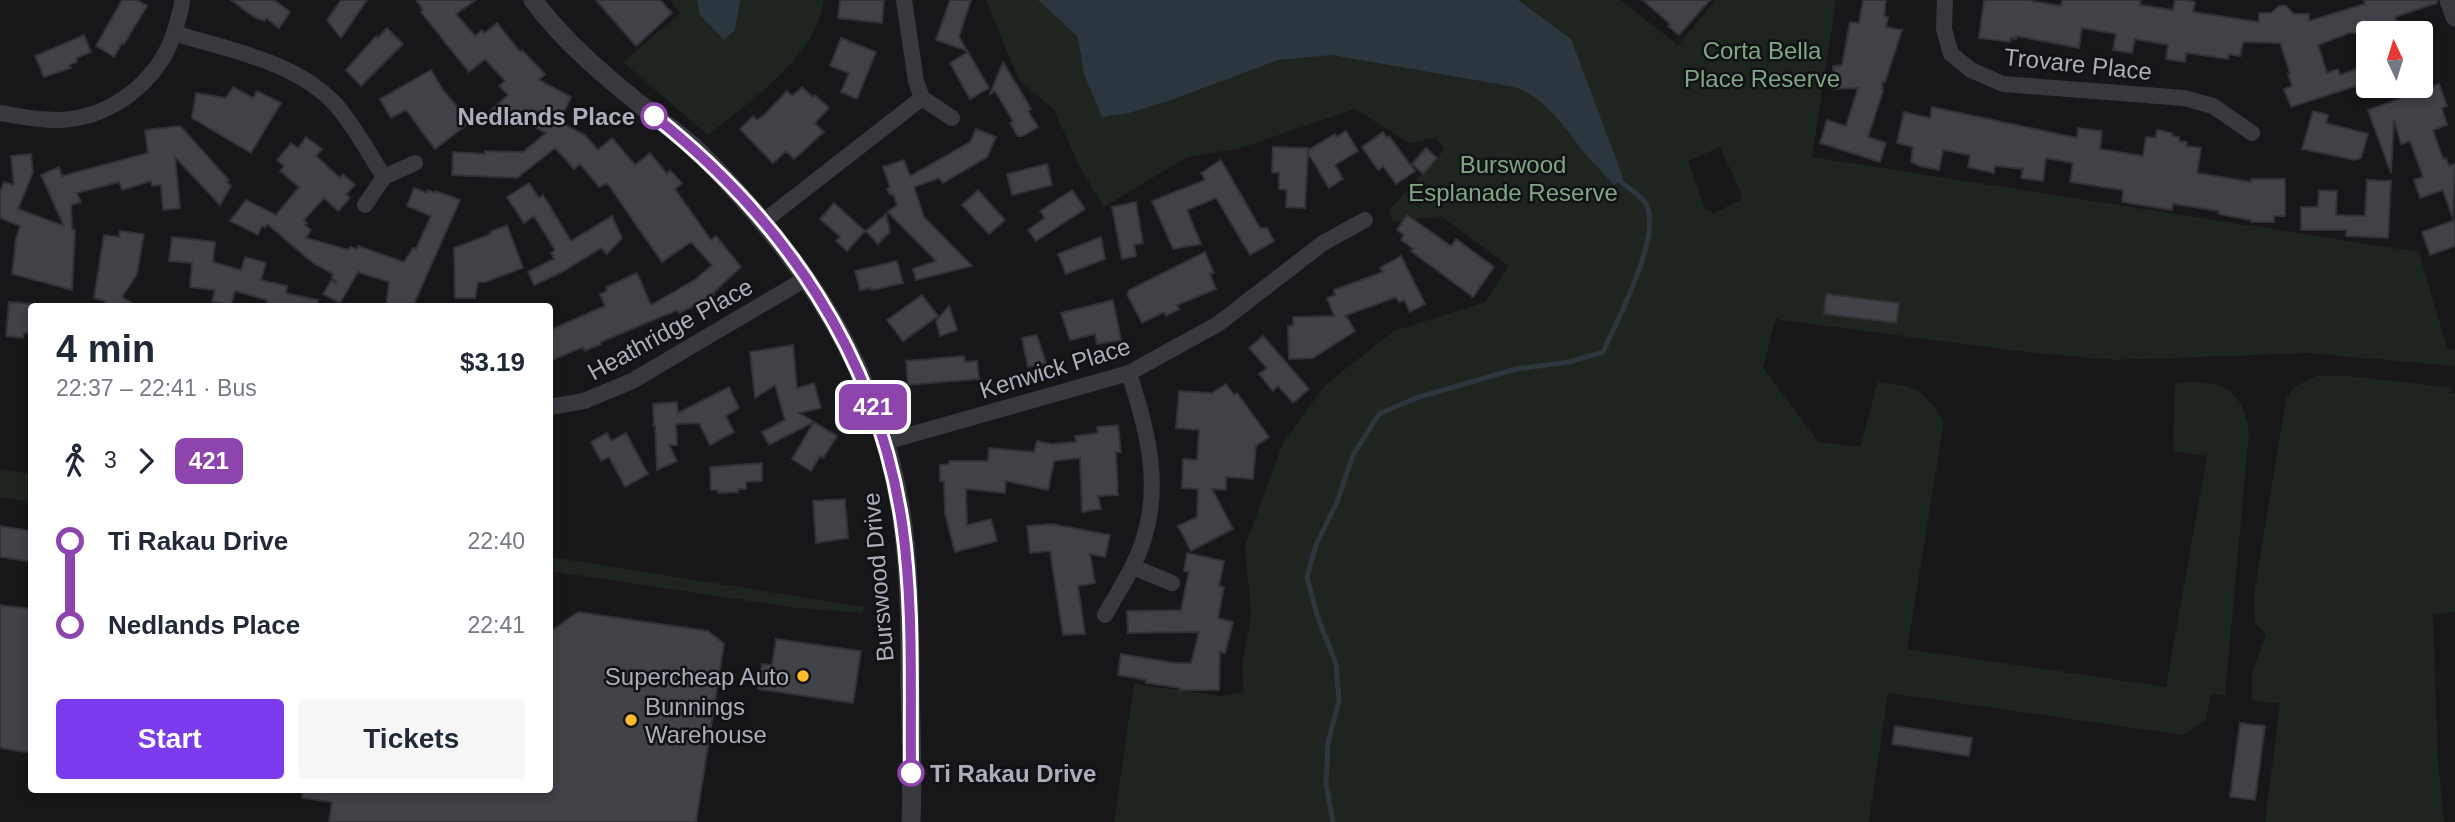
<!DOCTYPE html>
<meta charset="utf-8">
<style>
:root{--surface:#fff;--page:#f6f6f7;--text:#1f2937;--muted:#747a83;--accent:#7c3aed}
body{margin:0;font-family:Helvetica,sans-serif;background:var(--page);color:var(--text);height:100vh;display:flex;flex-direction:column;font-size:26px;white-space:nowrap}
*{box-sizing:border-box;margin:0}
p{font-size:23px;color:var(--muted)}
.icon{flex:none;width:38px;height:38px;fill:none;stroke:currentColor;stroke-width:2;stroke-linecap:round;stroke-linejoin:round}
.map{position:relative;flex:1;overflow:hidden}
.drawer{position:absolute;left:28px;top:303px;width:525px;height:490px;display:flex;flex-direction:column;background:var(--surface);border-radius:7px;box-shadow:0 4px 10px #0003}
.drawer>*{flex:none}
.badge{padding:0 14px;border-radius:10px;font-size:24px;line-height:46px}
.needle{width:46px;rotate:356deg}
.controls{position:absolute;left:2356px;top:21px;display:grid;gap:14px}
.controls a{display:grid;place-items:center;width:77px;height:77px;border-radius:7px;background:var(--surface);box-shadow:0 4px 10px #0003;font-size:35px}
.map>.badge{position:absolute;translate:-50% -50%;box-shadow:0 0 0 4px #fff}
.legs{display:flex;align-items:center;gap:10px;height:77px;padding:0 28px;font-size:23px}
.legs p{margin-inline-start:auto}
.headline{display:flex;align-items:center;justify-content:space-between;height:119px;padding:0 28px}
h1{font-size:38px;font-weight:800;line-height:52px}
.button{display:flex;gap:14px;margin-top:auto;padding:14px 28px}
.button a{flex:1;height:80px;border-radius:7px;background:var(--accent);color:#fff;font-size:28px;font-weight:800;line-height:80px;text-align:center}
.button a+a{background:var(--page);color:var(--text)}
ul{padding:0 28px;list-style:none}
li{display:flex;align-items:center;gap:24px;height:84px;font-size:26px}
li i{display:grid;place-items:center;width:10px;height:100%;margin:0 9px;background:currentColor}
li i::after{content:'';width:18px;height:18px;margin:-9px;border:5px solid;border-radius:50%;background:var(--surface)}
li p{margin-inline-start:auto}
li:first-child i{background:linear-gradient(#0000 50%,currentColor 0)}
li:last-child i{background:linear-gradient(currentColor 50%,#0000 0)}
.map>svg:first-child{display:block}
</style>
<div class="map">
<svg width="2455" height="822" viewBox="0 0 2455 822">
<rect width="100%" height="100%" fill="#17171a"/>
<path fill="#1d251e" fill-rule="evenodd" d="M670 0H824C816 58 750 100 708 135L623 62 680 13Z
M986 0H1620L1678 45 1716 0H1836L1812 157 2419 252 2447 348 2455 350V366L2307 353 2114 360 2026 352 1780 320 1776 317 1763 368 1818 442 1860 447 1878 382C1919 387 1921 388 1944 422L1907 649 2166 687 2207 456 2173 451 2175 383C2218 380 2242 384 2249 433L2225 696 2211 694 2206 720 2183 735 1888 693 1869 822H1114L1134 684 1221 696 1244 692 1242 666 1251 615 1245 546 1283 443 1325 385 1394 331 1485 302 1509 266 1441 216 1393 222 1389 210 1445 149 1435 138 1409 143 1355 109 1241 148 1187 157 1104 207 1080 167 1054 110 1019 80ZM1720 147 1741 193V200L1714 213 1705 209 1688 161Z
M2316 376H2350L2452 388 2451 393H2455V612L2433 614 2438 763 2444 822H2265L2280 704 2252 700V672L2266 635 2255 622 2254 595 2286 399 2294 387Z
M0 469 31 474V502L0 497Z
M550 557 864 607 863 613 798 608 550 571Z"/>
<path fill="#2c363f" d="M697 0H740L735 30 724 40 700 15Z
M1038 0H1518L1571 39 1623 178 1614 185C1605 175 1596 166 1587 156 1566 130 1548 99 1515 87L1332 55 1278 60 1168 101 1129 113 1102 117 1084 74 1078 37Z"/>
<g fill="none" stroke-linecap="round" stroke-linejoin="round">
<path stroke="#2c363f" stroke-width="5" d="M1333 822 1326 784 1328 743 1339 700 1336 664 1317 615 1307 577 1316 545 1337 502 1353 455 1379 414 1416 398 1516 369 1569 362 1603 352C1617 321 1661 238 1647 206 1640 192 1624 188 1616 176"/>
</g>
<path fill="#414247" stroke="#313136" stroke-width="2" d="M122 0H137L147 6 124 44 122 43 114 57 96 46Z
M231 0H274L290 12 279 28 266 18 264 21 254 17Z
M341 0H367L341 38 327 20Z
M416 0H476L456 14 475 36 482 30 485 33 497 23 520 52 522 50 545 74 539 80 571 97 559 122 585 135 598 150 612 138 635 165 650 153 667 174 670 170 682 183 675 189 711 240 716 236 741 267 713 293 714 295 698 304 679 313 677 310 601 342V344L585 351 583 347 550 361V330L605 306 600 294 607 291 606 287 637 273 651 305 696 279 712 265 691 242 662 262 607 183 599 187 580 164 574 169 555 148 517 178 452 175 453 152 485 154V151L523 152 546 133 511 114 499 125 488 113 508 95 499 86 505 81 485 59 469 72 421 12 423 10Z
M596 0H660L672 13 636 46Z
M840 0H884L882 23 838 18Z
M950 0H971L959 37 967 51 936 40Z
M1643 0H1710L1679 35 1668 26 1670 24Z
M1863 0H1886L1884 16 1888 17 1886 27 1902 30 1885 82H1882L1883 91 1868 137 1886 143 1880 162 1820 143 1827 120 1846 126 1858 88 1834 89 1833 66 1842 65 1850 22 1859 23Z
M1984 0H2027L2061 6 2062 0H2141L2140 5 2173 10 2175 0H2184L2195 2 2193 12 2259 22V13H2271L2279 6H2286L2294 14H2309V21L2365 4 2364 0H2437V3L2395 17 2401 33H2349L2318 45 2327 73 2338 69 2340 75 2368 65V82L2291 107 2284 89 2292 86 2288 74 2290 73 2280 43 2243 42 2240 56 2229 54 2228 59 2186 53 2185 62 2166 59 2168 45 2135 39 2132 53 2113 50 2116 34 2082 28 2079 48 2016 36V39L2011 38 2010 42 1979 38Z
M387 28 403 44 361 86 346 70 376 36 378 38Z
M84 35 91 52 76 58 77 62 69 65 71 68 44 77 35 56Z
M841 38 876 52 857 99 841 92 849 73 830 66Z
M968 52 989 88 970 99 950 63Z
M1003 62 1031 109 1028 111 1038 127 1023 136H1018L1010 123 1013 121 995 91 990 94Z
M431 70 443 90 470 122 435 149 406 110 391 118 380 99Z
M2439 84 2447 106 2442 108 2447 125 2433 130 2443 159 2446 158 2449 166 2455 164 2453 219 2443 190 2420 198 2414 180 2423 177 2410 141 2401 144 2394 120 2391 173 2368 110Z
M233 87 253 98 257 91 281 103 251 153 192 118 196 93 226 98Z
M802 87 813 97 815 95 829 108 815 123 824 132 794 159 786 151 773 163 740 129 753 116 757 120 763 116 787 91 792 96Z
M1932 107 2077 138 2078 128 2102 131 2100 149 2143 156 2146 137 2156 138 2157 130 2172 133V136L2179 137V141L2187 142 2186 146 2201 148 2197 173 2251 182V179H2285V216H2274V222H2251V220L2218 214 2219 211 2180 205 2173 204 2172 210 2122 202 2123 190 2070 182 2073 163 2046 158 2043 181 2021 178 2023 169 1995 166 1994 173 1968 167 1970 155 1943 150 1939 170 1920 166 1911 162 1913 147 1897 143 1904 112 1930 118Z
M2313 111 2328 115 2326 123 2368 134 2361 158 2355 160 2302 149Z
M180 126 229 180 227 182 231 186 220 205 175 157 180 208 163 210 161 185 152 186 151 181 122 190 119 182 77 193 81 202 71 205 72 229 75 230 72 290 12 274 16 239 20 226 0 218V192L4 182 14 185 11 156 31 154 33 172 18 209 64 226 41 175 59 167 62 176 148 153 145 130Z
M976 129 996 137 987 157 943 183 939 178 914 187 924 217 972 266 916 280 913 269 936 261 888 212 897 205 893 194 890 195 887 189 890 187 883 167 904 160 910 176 970 142Z
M1346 131 1358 151 1335 165 1343 179 1329 188 1308 153 1305 208 1286 207 1287 190 1279 189V173L1272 172 1273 147 1308 148V150L1335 134 1336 137Z
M1383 132 1387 138 1389 136 1415 171 1396 184 1383 166 1378 170 1362 147Z
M306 137 322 149 316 156 340 178 343 174 355 185 346 194 350 198 338 211 324 198 304 220 307 223 305 225 311 230 306 238 349 250 350 247 357 249 358 246 404 262 413 248 416 249 431 216 407 206 414 188 427 193 428 190 435 193 436 191 460 200 413 306H386L389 282 358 272 340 303 323 294 331 281 337 283 332 278 333 274 313 263 267 224 265 228 262 226 258 235 230 221 246 200 276 215 299 187 280 171 284 166 277 160 291 143 298 148Z
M1426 148 1437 158 1423 174 1412 164Z
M1221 160 1260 228H1267L1274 241 1250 255 1216 198 1187 210 1201 244 1173 249 1152 201 1205 180 1201 173Z
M1047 164 1052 185 1012 195 1007 174Z
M2367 180 2391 181 2388 238 2346 236 2347 230H2301V207H2318L2319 190 2337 191 2336 215 2365 216Z
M529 183 539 198 543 195 571 241 612 216 622 238 607 254 601 248 562 272 534 285 528 272 554 259 551 253 555 250 534 216 524 223 507 197Z
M978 190 1005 220 989 234 962 205Z
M1072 190 1085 209 1036 241 1028 230 1045 218 1040 211Z
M1136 202 1143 243 1134 245 1136 256 1122 259 1112 207Z
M834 203 865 231 847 251 836 241 840 237 820 219Z
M886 214 890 232 878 244 866 231Z
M1407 215 1451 246 1456 239 1494 267 1473 297 1411 251 1414 249 1401 240 1404 235 1397 230Z
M2455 220V246L2430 255 2422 232Z
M507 225 523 268 485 282H478L475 298H455L454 248 491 234 490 232Z
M120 231 144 234 137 274 122 297 137 306H104L105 301 94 298 104 235 119 237Z
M172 237 215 242 213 262 241 270 245 257 266 263 261 280 287 286 286 293 318 300 317 306H266L267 300 235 291 231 306 212 301 215 290 190 287 192 263 169 261Z
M1101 237 1105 259 1066 274 1058 254Z
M1205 252 1214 273 1210 274 1216 289 1177 305 1179 309 1166 316 1164 312 1142 323 1127 294 1129 290Z
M1401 256 1425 304 1410 312 1404 300 1399 302 1396 297 1344 316H1346L1355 331 1313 358 1289 359 1288 326H1293V317L1334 316 1327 298 1335 295 1334 290 1383 272 1380 268Z
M897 261 903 283 872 290 871 288 860 290 855 271Z
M1826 294 1899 303 1896 323 1824 314Z
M922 295 938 316 903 341 887 320Z
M1113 300 1121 340 1097 344 1095 334 1070 340 1061 313Z
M9 302 32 304V334L24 333 23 338 6 336Z
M949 306 957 330 940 336 936 321Z
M1037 335 1046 363 1028 367 1022 338Z
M1263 336 1309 389 1293 403 1278 386 1273 391 1259 374 1267 368 1249 348Z
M793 345 797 388 814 383 821 408 799 413 814 422 769 445 762 432 785 420 775 385 755 398 750 352Z
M964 356 965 362 977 361 979 379 908 385 906 361Z
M1226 384 1234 395 1237 393 1269 437 1256 446 1253 479 1226 477V490L1212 489 1233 529 1191 551 1178 526 1197 517 1198 489 1182 488 1183 459 1197 460 1199 430 1176 428 1179 391 1212 393Z
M729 387 739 408 726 416 734 432 710 445 699 423 676 424 677 445H669L677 461 657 470 655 426H652L654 425 653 404 677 402 678 413Z
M814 422 837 436 823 458 820 456 811 471 792 459Z
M1118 425 1121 452H1116L1118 495 1098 496 1101 509 1082 512 1080 458 1054 461 1048 490 1006 481 1005 493 966 489 967 525 991 519 997 541 955 552 945 514 944 481H940V465L949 464V461H988L989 448 1034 452 1037 441 1052 444 1076 442 1075 436 1098 433 1097 427Z
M607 433 611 441 626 433 648 474 625 487 609 457 601 461 591 442Z
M762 463V481L746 482V489H738V492L718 493V490H711L710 467Z
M845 499 848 538 816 543 813 501Z
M1052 524 1110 535 1105 557 1090 554 1095 583 1078 586 1085 634 1063 635 1050 551 1030 553 1027 526Z
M0 526 32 531V562L0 557Z
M1187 553 1224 561 1219 586 1224 587 1218 618 1233 622 1225 653 1220 652 1219 690H1180V688L1146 683V680L1118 675 1121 654 1175 663H1191L1199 632 1128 633 1127 611 1181 610 1189 571H1184Z
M0 605 32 609V753L0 748Z
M578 612 708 631 724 644 696 822H329L332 802 302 798 303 789H550V632Z
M776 639 861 651 853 703 758 689 762 664 772 665Z
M2240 723 2265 726 2255 800 2230 797Z
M1895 726 1972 738 1969 756 1892 744Z"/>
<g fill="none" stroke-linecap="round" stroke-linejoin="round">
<path stroke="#38393f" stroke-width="16" d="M1945 0 1944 29 1951 54 1971 70 2003 84 2184 98 2213 106 2252 133
M174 33C228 50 296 61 336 105 353 124 370 155 384 177L415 163
M922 98 952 118
M1 113C24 117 47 122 71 119 121 112 163 74 176 27 178 18 182 9 182 0
M365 205 384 177
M764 221 922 98 916 81 904 0
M550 407 584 401 632 381 807 278
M885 442 1129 373 1218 324 1323 243 1365 220
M1133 567 1172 583
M1105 615C1119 590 1136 565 1144 538 1162 480 1146 428 1129 373"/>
<path stroke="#38393f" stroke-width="19" d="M533 0C565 43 605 76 647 110 664 124 684 137 700 153 807 261 882 372 903 526 910 579 910 632 910 685 911 730 913 776 911 822
M2449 0 2455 17"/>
</g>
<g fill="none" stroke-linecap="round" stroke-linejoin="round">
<g stroke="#fff" stroke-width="16">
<path id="line-1" d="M654 116C785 220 877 356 902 523 914 605 910 690 911 773"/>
</g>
<use href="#line-1" stroke="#8e44ad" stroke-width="10"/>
</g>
<g fill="#fff" stroke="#8e44ad" stroke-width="3.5">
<circle cx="654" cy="116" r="12"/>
<circle cx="911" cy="773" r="12"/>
</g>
<g fill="#ffbb2b" stroke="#121215" stroke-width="2.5">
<circle cx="803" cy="676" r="7"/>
<circle cx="631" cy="720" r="7"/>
</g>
<g text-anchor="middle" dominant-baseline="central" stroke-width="5" stroke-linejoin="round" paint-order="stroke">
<g font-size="24" fill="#7ea782" stroke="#121215">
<text x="1762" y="50">Corta Bella<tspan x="1762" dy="28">Place Reserve</tspan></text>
<text x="1513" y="164">Burswood<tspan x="1513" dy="28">Esplanade Reserve</tspan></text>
</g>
<g font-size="24" fill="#a9aeba" stroke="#121215">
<text transform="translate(2078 64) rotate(6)">Trovare Place</text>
<text transform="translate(670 329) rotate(-29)">Heathridge Place</text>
<text transform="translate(1055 368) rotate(-17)">Kenwick Place</text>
<text transform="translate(878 577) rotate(-95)">Burswood Drive</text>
</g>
<g font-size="24" font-weight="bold" fill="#a9aeba" stroke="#121215" text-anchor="end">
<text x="635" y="116">Nedlands Place</text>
<text x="930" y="773" text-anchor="start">Ti Rakau Drive</text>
</g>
<g font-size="24" fill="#a9aeba" stroke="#121215" text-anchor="end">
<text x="789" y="676">Supercheap Auto</text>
<text x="645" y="706" text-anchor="start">Bunnings<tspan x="645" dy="28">Warehouse</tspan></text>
</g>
</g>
</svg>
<div class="controls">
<a><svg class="needle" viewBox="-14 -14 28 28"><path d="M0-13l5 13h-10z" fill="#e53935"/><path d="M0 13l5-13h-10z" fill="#747a83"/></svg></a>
</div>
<b class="badge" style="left:873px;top:407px;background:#8e44ad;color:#fff">421</b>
<section class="drawer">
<div class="headline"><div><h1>4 min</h1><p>22:37 – 22:41 · Bus</p></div><b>$3.19</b></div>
<div class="legs"><svg class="icon" aria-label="walk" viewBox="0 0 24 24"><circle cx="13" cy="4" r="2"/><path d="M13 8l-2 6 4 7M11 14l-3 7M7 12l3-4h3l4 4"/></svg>3<svg class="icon" aria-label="forward" viewBox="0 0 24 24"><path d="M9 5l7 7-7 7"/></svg><b class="badge" style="background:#8e44ad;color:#fff">421</b></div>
<ul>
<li><i style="color:#8e44ad"></i><b>Ti Rakau Drive</b><p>22:40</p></li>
<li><i style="color:#8e44ad"></i><b>Nedlands Place</b><p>22:41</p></li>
</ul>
<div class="button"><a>Start</a><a>Tickets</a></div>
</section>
</div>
